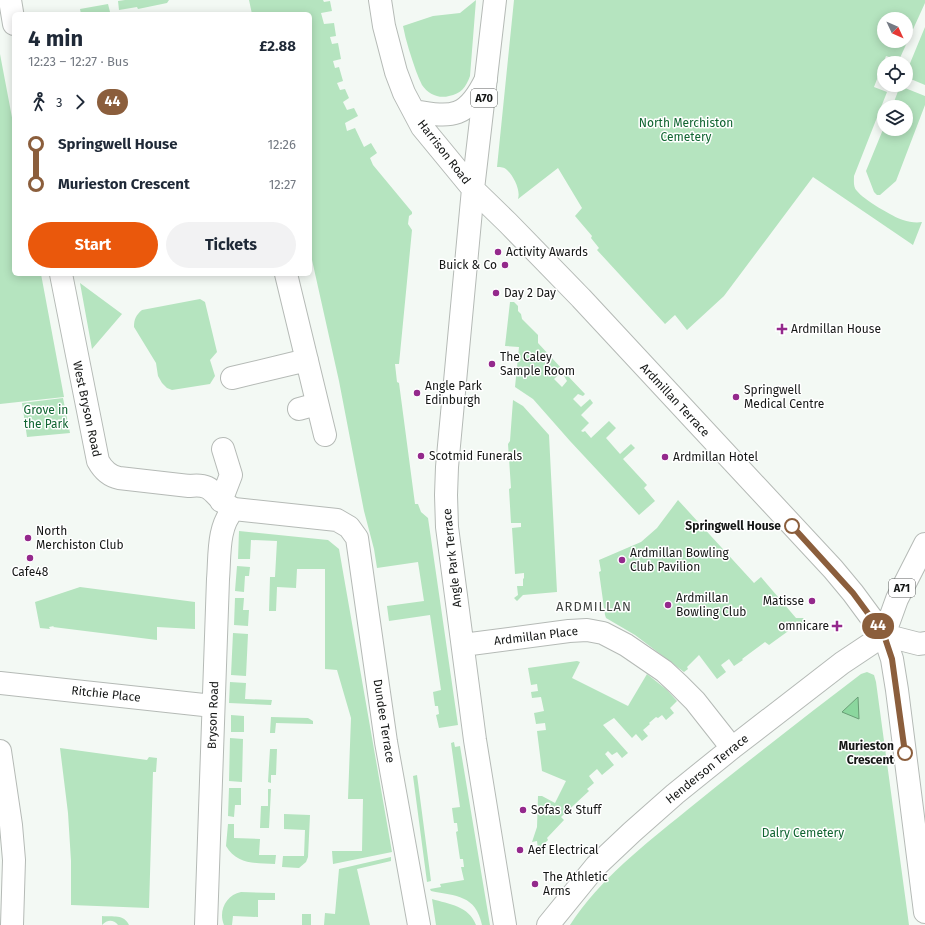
<!DOCTYPE html>
<meta charset="utf-8">
<style>
:root{--surface:#fff;--page:#f2f2f3;--text:#1f2937;--muted:#747a83;--accent:#ea580c}
body{margin:0;font-family:"Fira Sans",sans-serif;background:var(--page);color:var(--text);height:100vh;display:flex;flex-direction:column;font-size:15px;white-space:nowrap}
*{box-sizing:border-box;margin:0}
p{font-size:13px;color:var(--muted)}
.icon{flex:none;width:22px;height:22px;fill:none;stroke:currentColor;stroke-width:2;stroke-linecap:round;stroke-linejoin:round}
.map{position:relative;flex:1;overflow:hidden}
.drawer{position:absolute;left:12px;top:12px;width:300px;height:264px;display:flex;flex-direction:column;background:var(--surface);border-radius:6px;box-shadow:0 2px 10px #0003}
.drawer>*{flex:none}
.badge{padding:0 8px;border-radius:13px;font-size:14px;line-height:26px}
.needle{width:26px;rotate:134deg}
.fabs{position:absolute;left:877px;top:12px;display:grid;gap:8px}
.fabs a{display:grid;place-items:center;width:36px;height:36px;border-radius:50%;background:var(--surface);box-shadow:0 2px 10px #0003;font-size:20px}
.map>.badge{position:absolute;translate:-50% -50%;box-shadow:0 0 0 2px #fff}
.legs{display:flex;align-items:center;gap:6px;height:44px;padding:0 16px;font-size:13px}
.legs p{margin-inline-start:auto}
.summary{display:flex;align-items:center;justify-content:space-between;height:68px;padding:0 16px}
h1{font-size:22px;font-weight:700;line-height:30px}
.button{display:flex;gap:8px;margin-top:auto;padding:8px 16px}
.button a{flex:1;height:46px;border-radius:24px;background:var(--accent);color:#fff;font-size:16px;font-weight:700;line-height:46px;text-align:center}
.button a+a{background:var(--page);color:var(--text)}
ul{padding:0 16px;list-style:none}
li{display:flex;align-items:center;gap:14px;height:40px;font-size:15px}
li i{display:grid;place-items:center;width:6px;height:100%;margin:0 5px;background:currentColor}
li i::after{content:'';width:10px;height:10px;margin:-5px;border:3px solid;border-radius:50%;background:var(--surface)}
li p{margin-inline-start:auto}
li:first-child i{background:linear-gradient(#0000 50%,currentColor 0)}
li:last-child i{background:linear-gradient(currentColor 50%,#0000 0)}
.map>svg:first-child{display:block}
</style>
<div class="map">
<svg width="925" height="925" viewBox="0 0 925 925">
<rect width="100%" height="100%" fill="#f3f9f4"/>
<path fill="#b5e4bf" fill-rule="evenodd" d="M125 0H169L167 3 138 9 137 7 119 10 118 1Z
M249 0H323L324 2 330 1 332 11 321 13 324 24 334 23 336 36 330 37 332 44 338 43 341 59 333 61 335 68 339 67 343 81 337 83 340 90 345 89 349 98 343 102 347 110 354 108 358 116 345 123 347 131 355 128 364 147 371 143 377 153 370 158 373 165 412 212V214L409 216 408 224 412 230 399 364H395L397 382 399 383 415 504H418L421 512 428 518 458 725 439 728 436 715 439 714 438 706H435L433 692 441 690 430 615 389 621 387 606 424 601 418 562 377 568 374 549 364 511 339 381 310 251V14H252Z
M476 0 470 76C466 87 461 94 449 96 439 99 428 94 422 85 420 81 418 76 416 71 411 56 406 42 403 26L433 16 460 13Z
M514 0H925V3L899 60 886 56 874 87 887 92 854 176C854 181 853 187 857 191 863 199 893 217 903 220 909 222 916 223 922 222L913 245 813 177 724 296 687 330 675 315 665 324 597 250 599 248 591 238 592 236 575 216 582 208 558 168 518 199C521 190 513 175 507 170 504 167 501 167 497 167ZM884 19H906V41H884Z
M108 4 110 12 101 14H81L80 9Z
M925 27V85L906 77V73Z
M0 54 14 128V274H41L64 397 0 404Z
M900 86 925 96V105L896 181 880 195H877L874 192 866 171 884 127V129H906V107H892Z
M80 283 122 314 92 349Z
M200 299 205 302 217 352 210 360 215 376 210 384 172 390 167 388 162 383 158 376 156 363 134 327C134 319 136 315 142 310Z
M510 302H514L518 306V311L521 314 522 319 538 335V343L563 370 554 379 562 387 567 381 564 376 566 374 585 394 583 396 578 394 573 399 581 407 590 399 593 403 581 415 589 423 581 431 583 432 585 431 591 438 609 421 616 428 606 438 620 454 631 444 635 448 623 459 647 485 644 488 655 501 639 515 570 441 533 399 515 387 519 347 505 346Z
M63 398 70 433 27 437 22 403Z
M513 400 523 406 549 435 557 592 523 595 517 601 514 598 518 595 517 586H523V579L524 578V573L515 574 512 528 521 527V523H511L509 489 511 488 508 444 510 441Z
M678 500 754 583 761 577 796 618H803L806 621 800 626 798 624 769 645 765 642 742 659 743 660 734 666 729 659 721 665 726 672 717 679 699 655 687 667 688 669 684 672 635 635 606 618 605 615 599 572 601 571 599 560 641 542 657 528Z
M239 531 328 540 339 549 392 852 333 864 332 851H362L363 799H348L351 718 337 670 325 669V569H297L296 588 277 587 276 611H269L270 577H275L277 541 251 540 250 559H238Z
M237 566 250 567 249 576H245L244 592 235 591Z
M80 587 195 602V629L157 627V640L53 627 54 626 49 627 50 629 40 628 35 602Z
M235 598H244L243 610H249L248 626 234 625Z
M233 633 248 634 246 676 231 675Z
M577 661 580 662 572 678 628 706 647 674 667 690 677 701 670 708 674 713 666 720 662 715 658 718 656 717 649 723 650 724 643 730 648 736 642 741 636 734 632 738 614 718 603 725 628 753 622 758 617 752 612 755 608 751 605 754 614 765 602 775 597 769 589 776 594 783 587 789 589 791 561 817 564 820 547 838 548 840 543 845V852L542 853 538 849 537 841 532 842 537 827 538 796H542L555 803 566 781 542 771 537 731 546 730 545 723 536 724 534 713 544 711 541 697 532 698 531 692 538 691 537 684 531 685 528 668Z
M867 672 874 675 876 682 909 925H570C600 879 644 845 686 811 744 764 802 719 861 674Z
M230 682 246 683 245 699 272 700 271 705 229 703Z
M231 715 244 716V732H231Z
M271 717 308 718 313 721V724L276 723 275 733H270Z
M230 738 243 739 242 782 229 781Z
M454 742 455 747 460 746 490 925H482C476 895 456 896 431 891L430 889 441 887 440 884 464 880 461 867H464L463 859H460L456 832 458 831 457 823H454L452 808 460 807 451 743Z
M60 748 147 760 149 757 157 758 156 772H153L149 908 71 905V861L68 813Z
M270 749H277L276 775H271V783L268 782Z
M417 775 431 881 427 882 413 776Z
M229 788H241V805H235L234 817 228 816Z
M268 789H271L269 828H260L261 806H268Z
M284 814 310 815 308 857 306 862 299 868 282 867 283 856H304L305 830 284 829Z
M228 824H234V838L260 839 259 855H276L275 864C256 863 237 865 226 846Z
M391 857V861L357 869 370 925H324L325 913 335 914 339 869Z
M241 892 275 893V900H258V917L233 916 232 925H224C218 911 226 895 241 892Z
M432 899C449 904 469 906 476 925H436Z
M302 914H311V925H302Z
M102 916C113 917 124 914 129 925H118C113 919 107 920 102 925Z"/>
<path fill="#8bd79e" stroke="#689d75" d="M858 697 859 719 842 712Z"/>
<g fill="none" stroke-linecap="round" stroke-linejoin="round">
<g stroke="#b5bab6" stroke-width="24">
<path id="minor" d="M10 0 14 24
M380 0 384 26 396 72 404 93 422 127 473 189 447 467 446 495 447 527 475 740 505 925
M414 111C453 118 467 118 486 79
M61 274 98 461C103 470 109 476 119 478L189 486C217 482 212 499 234 509L337 520 349 527 357 538 386 742 419 925
M286 274 325 435
M232 378 307 360
M299 409 317 404
M221 501 231 475 223 449
M463 645 569 631 587 630 603 633 626 645 664 671 678 684 695 701 732 748
M0 683 213 706
M0 751 11 825 14 860 12 925
M206 925 218 579C220 557 217 526 234 509
M548 925 596 866 632 832 675 794 732 748 842 663 884 635 919 644 925 643"/>
</g>
<g stroke="#b5bab6" stroke-width="24">
<path id="major" d="M495 0 473 189 508 223 581 298 833 569 853 593 884 635 892 659 897 690 925 912
M884 635 897 599 925 544"/>
</g>
<use href="#minor" stroke="#fff" stroke-width="22"/>
<use href="#major" stroke="#fff" stroke-width="22"/>
</g>
<g fill="none" stroke-linecap="round" stroke-linejoin="round">
<g stroke="#fff" stroke-width="9">
<path id="line-1" d="M792 526 853 593 884 635 892 659 905 753"/>
</g>
<use href="#line-1" stroke="#8b5e3c" stroke-width="6"/>
</g>
<g fill="#94298c" stroke="#fff" stroke-width="1.5">
<circle cx="498" cy="252" r="4"/>
<circle cx="505" cy="265" r="4"/>
<circle cx="496" cy="293" r="4"/>
<path d="M780 323h4v4h4v4h-4v4h-4v-4h-4v-4h4z"/>
<circle cx="492" cy="364" r="4"/>
<circle cx="417" cy="393" r="4"/>
<circle cx="736" cy="397" r="4"/>
<circle cx="421" cy="456" r="4"/>
<circle cx="665" cy="457" r="4"/>
<circle cx="28" cy="538" r="4"/>
<circle cx="30" cy="558" r="4"/>
<circle cx="622" cy="560" r="4"/>
<circle cx="812" cy="601" r="4"/>
<circle cx="668" cy="605" r="4"/>
<path d="M835 620h4v4h4v4h-4v4h-4v-4h-4v-4h4z"/>
<circle cx="523" cy="810" r="4"/>
<circle cx="520" cy="850" r="4"/>
<circle cx="535" cy="884" r="4"/>
</g>
<g fill="#fff" stroke="#8b5e3c" stroke-width="2">
<circle cx="792" cy="526" r="7"/>
<circle cx="905" cy="753" r="7"/>
</g>
<g text-anchor="middle" dominant-baseline="central" stroke-width="3" stroke-linejoin="round" paint-order="stroke">
<g fill="#fff" stroke="#5b5d5c" stroke-width="1">
<rect x="471" y="89" width="26" height="18" rx="3"/>
<rect x="889" y="579" width="26" height="18" rx="3"/>
</g>
<g font-size="11" font-weight="bold" fill="#151716">
<text x="484" y="98">A70</text>
<text x="902" y="588">A71</text>
</g>
<g font-size="12" fill="#116532" stroke="#fff">
<text x="686" y="123">North Merchiston<tspan x="686" dy="14">Cemetery</tspan></text>
<text x="46" y="410">Grove in<tspan x="46" dy="14">the Park</tspan></text>
<text x="803" y="833">Dalry Cemetery</text>
</g>
<g font-size="12" fill="#151716" stroke="#fff">
<text transform="translate(444 152) rotate(52)">Harrison Road</text>
<text transform="translate(675 400) rotate(47)">Ardmillan Terrace</text>
<text transform="translate(87 409) rotate(78)">West Bryson Road</text>
<text transform="translate(452 558) rotate(-96)">Angle Park Terrace</text>
<text transform="translate(536 636) rotate(-7)">Ardmillan Place</text>
<text transform="translate(106 694) rotate(6)">Ritchie Place</text>
<text transform="translate(213 715) rotate(-88)">Bryson Road</text>
<text transform="translate(384 721) rotate(81)">Dundee Terrace</text>
<text transform="translate(707 769) rotate(-39)">Henderson Terrace</text>
</g>
<g font-size="12" fill="#151716" stroke="#fff" text-anchor="start">
<text x="506" y="252">Activity Awards</text>
<text x="497" y="265" text-anchor="end">Buick &amp; Co</text>
<text x="504" y="293">Day 2 Day</text>
<text x="791" y="329">Ardmillan House</text>
<text x="500" y="357">The Caley<tspan x="500" dy="14">Sample Room</tspan></text>
<text x="425" y="386">Angle Park<tspan x="425" dy="14">Edinburgh</tspan></text>
<text x="744" y="390">Springwell<tspan x="744" dy="14">Medical Centre</tspan></text>
<text x="429" y="456">Scotmid Funerals</text>
<text x="673" y="457">Ardmillan Hotel</text>
<text x="36" y="531">North<tspan x="36" dy="14">Merchiston Club</tspan></text>
<text x="630" y="553">Ardmillan Bowling<tspan x="630" dy="14">Club Pavilion</tspan></text>
<text x="30" y="572" text-anchor="middle">Cafe48</text>
<text x="676" y="598">Ardmillan<tspan x="676" dy="14">Bowling Club</tspan></text>
<text x="804" y="601" text-anchor="end">Matisse</text>
<text x="829" y="626" text-anchor="end">omnicare</text>
<text x="531" y="810">Sofas &amp; Stuff</text>
<text x="528" y="850">Aef Electrical</text>
<text x="543" y="877">The Athletic<tspan x="543" dy="14">Arms</tspan></text>
</g>
<g font-size="12" font-weight="bold" fill="#151716" stroke="#fff" text-anchor="end">
<text x="781" y="526">Springwell House</text>
<text x="894" y="746">Murieston<tspan x="894" dy="14">Crescent</tspan></text>
</g>
<g font-size="13" letter-spacing="1" fill="#404441" stroke="#fff">
<text x="594" y="606">ARDMILLAN</text>
</g>
</g>
</svg>
<div class="fabs">
<a><svg class="needle" viewBox="-14 -14 28 28"><path d="M0-13l5 13h-10z" fill="#e53935"/><path d="M0 13l5-13h-10z" fill="#747a83"/></svg></a>
<a><svg class="icon" aria-label="locate" viewBox="0 0 24 24"><circle cx="12" cy="12" r="6"/><path d="M12 2v4M12 18v4M2 12h4M18 12h4"/></svg></a>
<a><svg class="icon" aria-label="layers" viewBox="0 0 24 24"><path d="M12 4l9 5-9 5-9-5zM3 14l9 5 9-5"/></svg></a>
</div>
<b class="badge" style="left:878px;top:626px;background:#8b5e3c;color:#fff">44</b>
<section class="drawer">
<div class="summary"><div><h1>4 min</h1><p>12:23 – 12:27 · Bus</p></div><b>£2.88</b></div>
<div class="legs"><svg class="icon" aria-label="walk" viewBox="0 0 24 24"><circle cx="13" cy="4" r="2"/><path d="M13 8l-2 6 4 7M11 14l-3 7M7 12l3-4h3l4 4"/></svg>3<svg class="icon" aria-label="forward" viewBox="0 0 24 24"><path d="M9 5l7 7-7 7"/></svg><b class="badge" style="background:#8b5e3c;color:#fff">44</b></div>
<ul>
<li><i style="color:#8b5e3c"></i><b>Springwell House</b><p>12:26</p></li>
<li><i style="color:#8b5e3c"></i><b>Murieston Crescent</b><p>12:27</p></li>
</ul>
<div class="button"><a>Start</a><a>Tickets</a></div>
</section>
</div>
